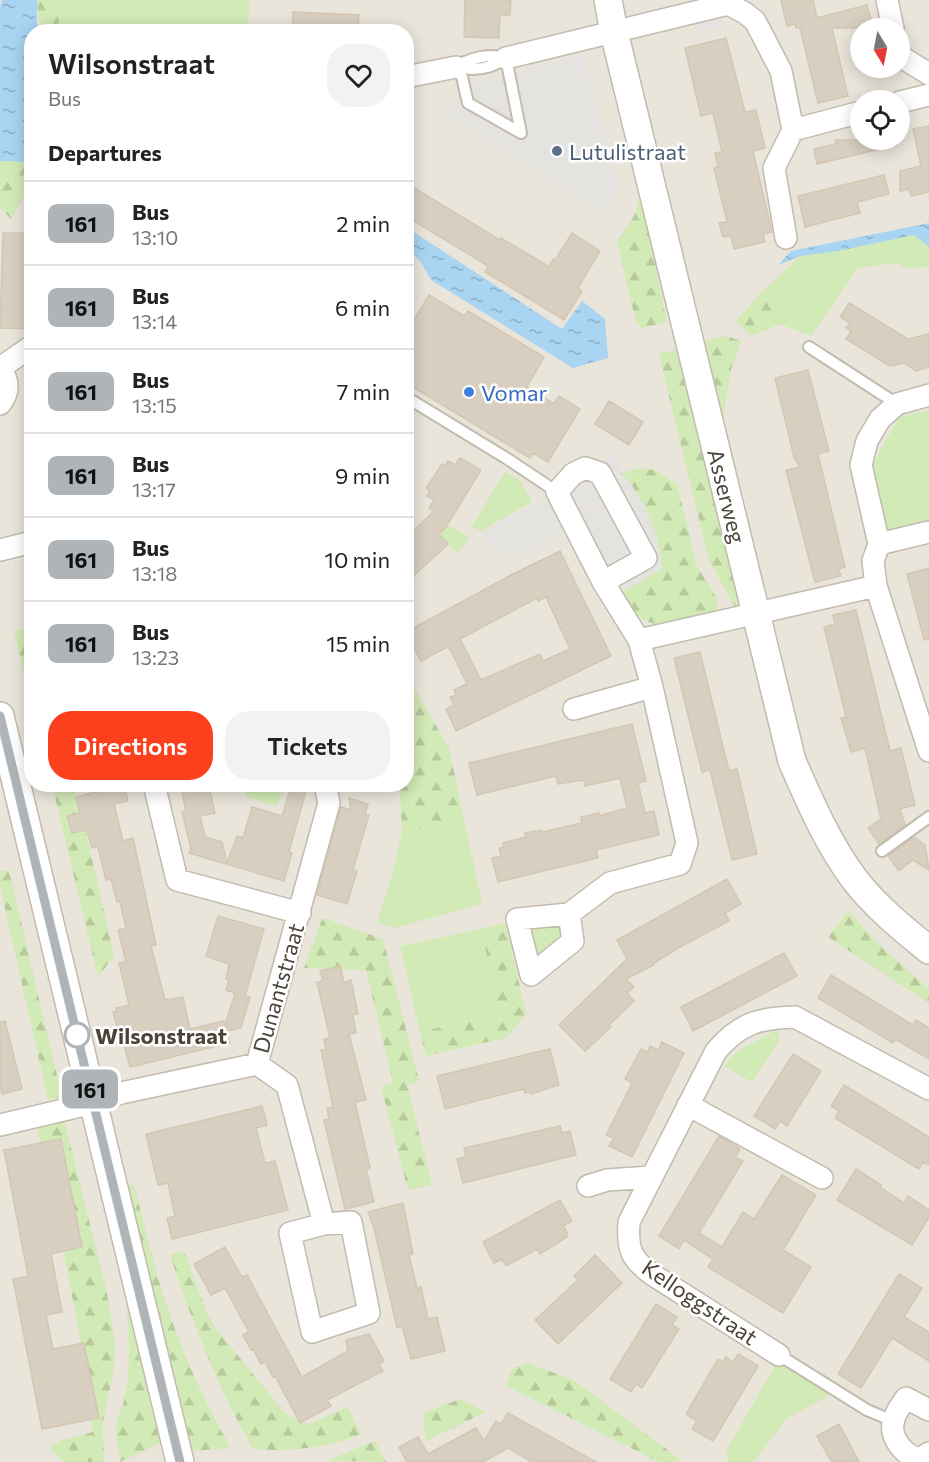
<!DOCTYPE html>
<style>
:root{--surface:#fff;--page:#f2f2f2;--text:#222;--muted:#767676;--line:#e0e0e0;--accent:#fc3f1d}
body{margin:0;font-family:Commissioner,sans-serif;background:var(--page);color:var(--text);height:100vh;display:flex;flex-direction:column;font-size:22px;white-space:nowrap}
*{box-sizing:border-box;margin:0}
p{font-size:20px;color:var(--muted)}
.icon{flex:none;width:33px;height:33px;fill:none;stroke:currentColor;stroke-width:2;stroke-linecap:round;stroke-linejoin:round}
.map{position:relative;flex:1;overflow:hidden}
.details{position:absolute;left:24px;top:24px;width:390px;height:768px;display:flex;flex-direction:column;background:var(--surface);border-radius:24px;box-shadow:0 3px 15px #0003}
.details>*{flex:none}
.badge{padding:0 12px;border-radius:9px;font-size:21px;line-height:39px}
.needle{width:39px;rotate:170deg}
.controls{position:absolute;left:850px;top:18px;display:grid;gap:12px}
.controls a{display:grid;place-items:center;width:60px;height:60px;border-radius:50%;background:var(--surface);box-shadow:0 3px 15px #0003;font-size:30px}
.map>.badge{position:absolute;translate:-50% -50%;box-shadow:0 0 0 3px #fff}
h2{padding:0 24px;font-size:22px;line-height:54px}
.round{display:grid;place-items:center;flex:none;width:63px;height:63px;border-radius:24px;background:var(--page)}
.summary{display:flex;align-items:center;justify-content:space-between;height:102px;padding:0 24px}
h1{font-size:28px;font-weight:600;line-height:45px}
.button{display:flex;gap:12px;margin-top:auto;padding:12px 24px}
.button a{flex:1;height:69px;border-radius:24px;background:var(--accent);color:#fff;font-size:24px;font-weight:600;line-height:69px;text-align:center}
.button a+a{background:var(--page);color:var(--text)}
ul{padding:0;list-style:none}
li{display:flex;align-items:center;gap:18px;height:84px;padding:0 24px;border-top:2px solid var(--line)}
li div{flex:1}
li b{display:block;font-size:22px}
li em{font-style:normal}
li .badge{min-width:66px;font-weight:700;text-align:center}
.map>svg:first-child{display:block}
</style>
<div class="map">
<svg width="929" height="1462" viewBox="0 0 929 1462">
<defs>
<pattern id="forest-firs" width="22" height="20" patternUnits="userSpaceOnUse" patternTransform="scale(1.5)"><rect width="22" height="20" fill="#d2eab5"/><path d="M5 1l3.5 6h-7zM16 11l3.5 6h-7z" fill="#b6ca9c"/></pattern>
<pattern id="water-ripples" width="26" height="14" patternUnits="userSpaceOnUse" patternTransform="scale(1.5)"><rect width="26" height="14" fill="#a9d4f2"/><path d="M2 4q2-2 4 0t4 0M15 11q2-2 4 0t4 0" fill="none" stroke="#8caec5"/></pattern>
</defs>
<rect width="100%" height="100%" fill="#f6f3ec"/>
<path fill="#eae5da" fill-rule="evenodd" d="M0 0H929V1462H0ZM861 28H900V68H861ZM32 32H406V784H32ZM861 100H900V140H861Z"/>
<path fill="#d2eab5" d="M61 0H249L248 31 58 32Z
M914 235 929 247V266L909 269 896 263 858 268 811 336 780 324 761 293 800 256Z
M929 410V528L887 536 871 467 899 417Z
M505 472 519 479 532 502 481 531 471 527Z
M449 525 469 538 457 554 439 534Z
M243 785V784L287 785 276 806 246 797Z
M464 819 482 904 394 928 377 922 391 879 402 832Z
M561 920 565 940 534 961 527 928Z
M481 929 499 1011 495 1014 420 1032 400 946Z
M778 1029 779 1041 752 1082 724 1066 736 1052Z
M777 1362 832 1394 786 1419 754 1462H728L726 1451Z"/>
<path fill="url(#forest-firs)" d="M37 0H61L58 31H45L38 17Z
M0 161 31 162V195L25 194 11 219 0 208Z
M641 195 667 322 641 328 636 322 617 242 634 216Z
M761 293 780 324 751 336 736 321Z
M727 336 741 341 731 369 722 424 703 341Z
M680 349 741 607 736 608 709 561 659 354Z
M641 468 656 470 677 484 697 566 717 599V611C690 618 657 636 635 613 628 606 624 603 622 593L627 588 635 585 621 473Z
M23 629 31 633V703L14 631Z
M407 675 449 748 464 819 402 832 400 785 406 784Z
M52 785H73L87 836 114 956 98 977Z
M9 870 62 1097 48 1100 0 887V871Z
M849 910C872 940 900 964 929 989V1003L828 937Z
M322 919H326L383 939 419 1081 407 1085 432 1185 408 1190 381 1087 393 1083 366 970 304 968Z
M506 923 526 1015 506 1038 426 1056 420 1032 495 1014 499 1011 481 929Z
M64 1119 107 1293 115 1344 114 1369 103 1422 104 1462H63L49 1447 60 1441 93 1432C82 1329 58 1227 37 1126Z
M134 1185C143 1219 151 1254 161 1288 178 1343 202 1398 231 1448L191 1451 128 1186Z
M184 1251 207 1313 216 1329 285 1413 301 1422 309 1424 348 1407 361 1434C328 1448 289 1452 253 1449 218 1388 192 1322 170 1255Z
M127 1306 160 1443 120 1462 116 1433 117 1419 123 1405 128 1378 129 1352Z
M528 1363 575 1381 681 1460 678 1462H659L505 1385 512 1369Z
M460 1399 486 1412 426 1441 423 1413Z
M375 1441 386 1462 325 1461Z"/>
<path fill="#e5e3e0" d="M721 13 724 26 697 32 694 20Z
M583 54 620 187 604 213 446 115 463 85Z
M616 452 621 473 630 482 646 508 656 534 663 568 635 585 600 600 568 530 519 558 511 550 499 558 481 531 551 496 579 459 602 460Z"/>
<path fill="url(#water-ripples)" d="M2 0H37V31L32 32 31 162 0 161V7Z
M929 223V247L914 235 838 251 800 256 778 265 791 251Z
M406 227 562 329 582 301 605 319 608 358 573 368 431 280 419 259 407 251Z"/>
<path fill="#d8cfc1" stroke="#d3c7b4" stroke-width="1.5" fill-rule="evenodd" d="M465 0H511L510 15H500L499 38 464 37Z
M781 0H813L817 18 867 5 873 28H832L848 96 818 103 800 28H796L795 24 787 26Z
M293 12 359 15 358 32H292Z
M726 38 745 112 756 110 765 148 753 151 772 232 763 234 765 242 734 249 731 236 723 237 719 223 727 222 714 168 718 167 715 153 722 152 713 113 701 116 685 48Z
M929 126V192L911 196 909 189 900 191V171L921 166 913 129Z
M835 140H896L897 145 817 164 814 149 836 144Z
M884 175 889 194 857 202 860 213 805 227 798 196Z
M406 183 500 240 501 238 550 267 553 259 555 260 572 233 600 251 578 288 582 291 564 320 485 272 488 266 406 216Z
M3 233H32V329L0 328Z
M429 295 464 316 468 311 544 357 527 387 554 404 559 396 580 409 548 462 533 453 530 458 406 383V333Z
M849 303 908 339 929 334V367L916 371 904 363 890 366 846 339 851 331 846 328 850 323 840 317Z
M808 370 829 451 818 454 845 567 838 569 841 576 815 582 786 470 800 467 794 457 775 378Z
M609 401 643 422 629 445 595 424Z
M460 458 481 470 446 527 439 534 448 544 406 583V538L434 511 429 508 434 500 427 496 430 491 426 488 442 464 445 466 448 461 455 465Z
M560 551 611 656 456 731 446 709 454 705 450 697 456 695 454 690 467 684 451 651 447 647 421 661 406 632 511 575ZM546 597 570 649 543 661 540 654 481 680 460 639 537 598 538 601Z
M929 568V639L924 640 907 574Z
M856 610 890 751 901 748 915 805 900 809 905 825 879 844 868 828 881 819 865 748 851 752 841 718 846 717 824 627 835 624 833 615Z
M700 652 729 771 737 769 757 854 732 860 710 770 702 772 674 658Z
M632 724 646 781 638 783 645 813 654 811 659 835 596 850 598 858 498 882 492 858 501 856 499 848 504 847 503 843 526 837 525 833 541 830 542 832 582 823 581 817 599 813V816L627 808 620 778 585 786 584 780 558 784 556 776 477 795 469 763Z
M98 784H124L128 801 114 804 123 841 133 838 156 945 151 946 165 1000 183 997 190 1029 224 1021 225 1025 235 993 226 990 229 980 226 979 229 964 206 956 218 916 264 929 245 996 250 997 241 1028 227 1031 230 1043 130 1067 119 1026H117L113 1012 117 1011 116 1008 129 1005 119 963 126 962 118 930 126 928 120 902H117L111 879 106 880 98 847 92 848 87 830 72 833 67 816 80 813 76 797 99 791Z
M180 784H200L201 788 209 787 215 813 200 816 205 837 222 842 227 863 237 836 243 838 252 807 282 816 292 784 307 787 289 852 292 853 284 881 189 853 191 849 182 812 186 811Z
M349 798 368 804 365 814 369 815 353 870 357 871 347 904 317 895 341 807 351 810Z
M914 837 925 845 929 870 913 860 899 871 888 856Z
M727 879 741 904 725 913 729 921 678 948 654 963V965L626 979 634 987 627 993 634 1001 609 1025 611 1027 585 1051 559 1025 627 959 617 940Z
M784 953 797 976 693 1031 681 1007Z
M340 966 344 983 351 980 358 1014 353 1015 356 1033 349 1034 366 1100 355 1102 370 1168 366 1169 374 1202 345 1209 324 1120 329 1119 327 1108 333 1107 321 1050H326L324 1039 330 1038 317 982 323 981 320 971Z
M831 975 913 1025 916 1020 929 1028V1059L895 1039 893 1043 818 998Z
M5 1021 22 1089 2 1094 0 1086V1022Z
M662 1042 684 1053 632 1157 609 1146 614 1138 606 1135 632 1083 625 1079 641 1049 648 1052 650 1046 658 1050Z
M550 1049 559 1085 531 1094 530 1092 525 1093 524 1089 445 1109 437 1076Z
M793 1054 821 1071 787 1126 780 1121 775 1129 754 1116Z
M844 1085 929 1137V1165L923 1162 919 1169 835 1118 839 1111 831 1106Z
M262 1106 267 1125 256 1128 265 1163 275 1161 288 1210 172 1239 167 1218 175 1216 168 1183 158 1185 146 1134Z
M560 1126 562 1133 570 1131 576 1155 463 1183 457 1159 466 1157 464 1148Z
M719 1136 740 1149 735 1157 743 1161 699 1233 722 1247 743 1212 754 1219 782 1175 816 1195 783 1250 811 1267 783 1313 708 1267 713 1259 684 1240 679 1249 659 1236Z
M61 1139 82 1247 51 1254 62 1312 46 1315 53 1349 84 1343 99 1418 42 1429 13 1279 28 1276 4 1150Z
M856 1169 881 1185 880 1187 904 1203 908 1196 929 1210V1217L912 1245 837 1200Z
M560 1200 572 1221 563 1226 567 1232V1237L540 1254 537 1249 506 1266 502 1259 494 1263 483 1242Z
M403 1203 413 1254 409 1255 417 1288 421 1287 428 1319 437 1317 445 1351 411 1359 402 1326 397 1328 374 1228 368 1212Z
M225 1247 242 1277 247 1275 302 1377 348 1351 346 1340 369 1334 384 1361 379 1364 383 1371 327 1400 331 1406 300 1423 275 1376 273 1377 265 1362 261 1364 253 1349 251 1350 243 1335 249 1332 225 1288 211 1295 194 1264Z
M595 1255 622 1283 558 1344 535 1320 578 1280 574 1276Z
M899 1274 922 1288 904 1317 929 1332V1361L892 1338 861 1388 838 1374Z
M656 1304 677 1317 672 1325 679 1329 642 1388 636 1384 631 1392 610 1379Z
M738 1354 758 1366 713 1441 692 1429 697 1421 686 1414 718 1359 723 1362 726 1357 733 1362Z
M508 1413 596 1462H532L508 1448 483 1462H407L399 1447 418 1437 428 1454 476 1428 484 1441 496 1421 501 1424Z
M839 1424 846 1437 859 1462H832L827 1454 817 1436Z"/>
<g fill="none" stroke-linecap="round" stroke-linejoin="round">
<g stroke="#c2bbae" stroke-width="14">
<path id="service" d="M456 67 462 77 468 103 521 133 506 58
M456 67C469 58 490 53 506 58
M456 67C473 71 491 69 506 58
M809 347 897 404
M406 397 506 458 557 492
M882 851 929 817
M779 1355 867 1410 893 1421"/>
</g>
<g stroke="#c2bbae" stroke-width="24">
<path id="minor" d="M887 0 893 28
M900 56 929 74
M506 58 728 4 745 13 755 21 781 71 793 130 774 168 786 238
M406 77 456 67
M900 102 929 95
M793 130 861 112
M929 395 897 404 880 419 867 441 861 465 879 544 873 561 876 586 929 751
M0 404C10 392 9 380 0 368L32 346
M879 544 929 532
M0 550 32 542
M639 640 876 586
M574 709 652 687
M154 784 177 880 300 913
M569 914 573 941 531 975 517 919 569 914 610 883 680 864 687 843 652 687 639 640 603 582 557 492 573 474 585 468 600 473 646 558 603 582
M688 1105 822 1178
M0 1125 93 1103 121 1093 257 1064
M588 1186 607 1180 651 1177
M351 1222 369 1313 312 1332 290 1233 324 1224Z
M324 1224 287 1085 257 1064 329 803 325 784
M779 1355 653 1275C631 1259 627 1250 629 1222L716 1051C740 1023 759 1018 795 1017L929 1089
M929 1410 906 1398C902 1404 896 1411 894 1419 888 1437 904 1456 920 1459L929 1453"/>
</g>
<g stroke="#c2bbae" stroke-width="30">
<path id="tertiary" d="M608 0 614 32 792 761C810 802 828 844 855 880 876 907 903 929 929 950
M0 716 180 1462"/>
</g>
<use href="#service" stroke="#fff" stroke-width="10"/>
<use href="#minor" stroke="#fff" stroke-width="21"/>
<use href="#tertiary" stroke="#fff" stroke-width="27"/>
</g>
<g fill="none" stroke-linecap="round" stroke-linejoin="round">
<g stroke="#fff" stroke-width="14">
<path id="line" d="M0 716 180 1462"/>
</g>
<use href="#line" stroke="#afb4b9" stroke-width="9"/>
</g>
<circle fill="#5c6f8a" stroke="#fff" stroke-width="2" cx="557" cy="151" r="6"/>
<circle fill="#3f7fe0" stroke="#fff" stroke-width="2" cx="469" cy="392" r="6"/>
<circle fill="#fff" stroke="#afb4b9" stroke-width="3" cx="77" cy="1035" r="12"/>
<g text-anchor="middle" dominant-baseline="central" stroke-width="5" stroke-linejoin="round" paint-order="stroke">
<g font-size="22" fill="#4e5e75" stroke="#fff" text-anchor="start">
<text x="569" y="151">Lutulistraat</text>
</g>
<g font-size="22" fill="#366cbe" stroke="#fff" text-anchor="start">
<text x="481" y="392">Vomar</text>
</g>
<g font-size="22" fill="#4b4439" stroke="#fff">
<text transform="translate(727 496) rotate(76)">Asserweg</text>
<text transform="translate(278 988) rotate(-74)">Dunantstraat</text>
<text transform="translate(700 1302) rotate(34)">Kelloggstraat</text>
</g>
<g font-size="22" font-weight="bold" fill="#4b4439" stroke="#fff" text-anchor="start">
<text x="95" y="1035">Wilsonstraat</text>
</g>
</g>
</svg>
<div class="controls">
<a><svg class="needle" viewBox="-14 -14 28 28"><path d="M0-13l5 13h-10z" fill="#e53935"/><path d="M0 13l5-13h-10z" fill="#767676"/></svg></a>
<a><svg class="icon" aria-label="locate" viewBox="0 0 24 24"><circle cx="12" cy="12" r="6"/><path d="M12 2v4M12 18v4M2 12h4M18 12h4"/></svg></a>
</div>
<b class="badge" style="left:90px;top:1089px;background:#afb4b9;color:#111">161</b>
<section class="details">
<div class="summary"><div><h1>Wilsonstraat</h1><p>Bus</p></div><a class="round"><svg class="icon" aria-label="heart" viewBox="0 0 24 24"><path d="M12 20l-8-8c-3-5 5-10 8-4 3-6 11-1 8 4z"/></svg></a></div>
<h2>Departures</h2>
<ul>
<li><span class="badge" style="background:#afb4b9;color:#111">161</span><div><b>Bus</b><p>13:10</p></div><em>2 min</em></li>
<li><span class="badge" style="background:#afb4b9;color:#111">161</span><div><b>Bus</b><p>13:14</p></div><em>6 min</em></li>
<li><span class="badge" style="background:#afb4b9;color:#111">161</span><div><b>Bus</b><p>13:15</p></div><em>7 min</em></li>
<li><span class="badge" style="background:#afb4b9;color:#111">161</span><div><b>Bus</b><p>13:17</p></div><em>9 min</em></li>
<li><span class="badge" style="background:#afb4b9;color:#111">161</span><div><b>Bus</b><p>13:18</p></div><em>10 min</em></li>
<li><span class="badge" style="background:#afb4b9;color:#111">161</span><div><b>Bus</b><p>13:23</p></div><em>15 min</em></li>
</ul>
<div class="button"><a>Directions</a><a>Tickets</a></div>
</section>
</div>
